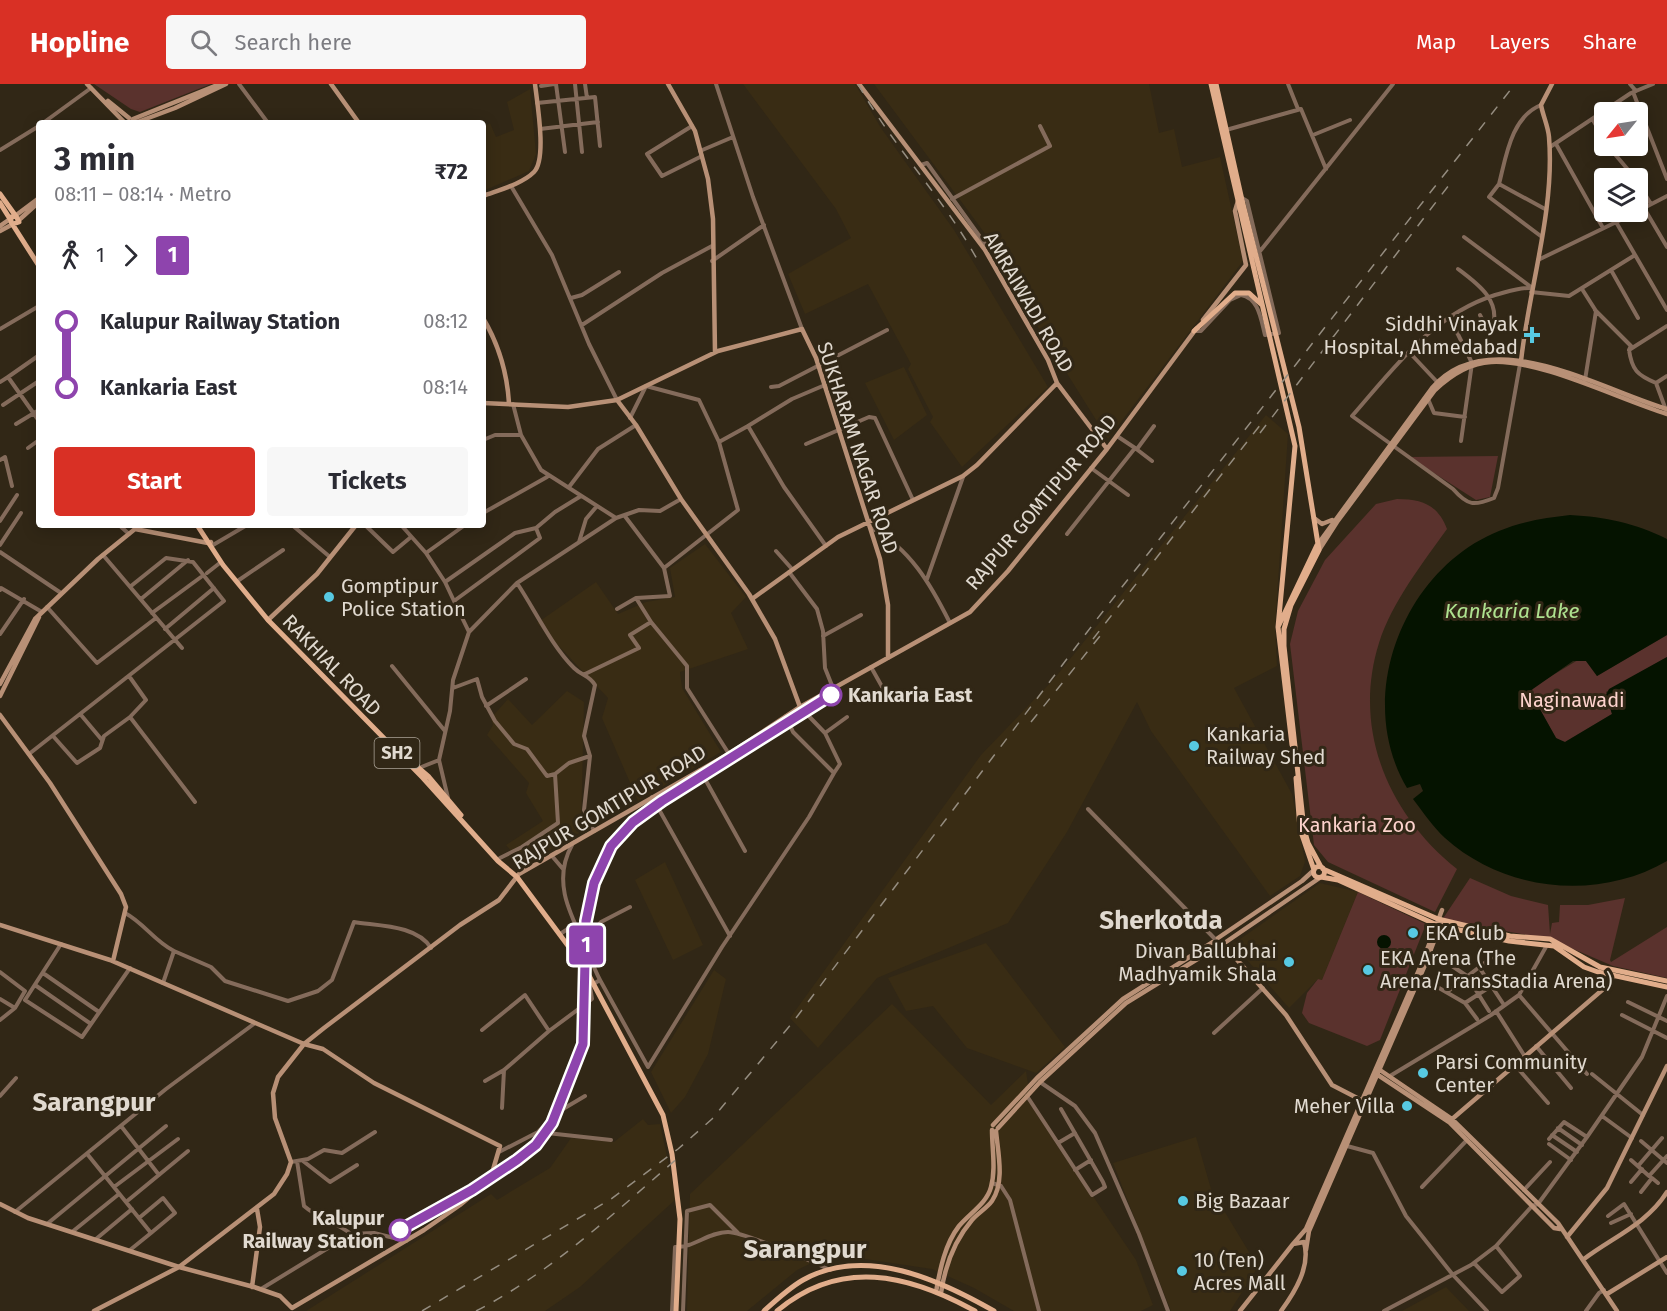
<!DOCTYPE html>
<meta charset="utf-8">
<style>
:root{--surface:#fff;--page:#f7f7f7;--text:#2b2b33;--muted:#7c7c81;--accent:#d93025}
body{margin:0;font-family:"Fira Sans",sans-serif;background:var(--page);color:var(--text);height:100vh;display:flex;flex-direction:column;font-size:22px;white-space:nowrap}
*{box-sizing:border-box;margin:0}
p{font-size:20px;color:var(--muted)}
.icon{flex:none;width:33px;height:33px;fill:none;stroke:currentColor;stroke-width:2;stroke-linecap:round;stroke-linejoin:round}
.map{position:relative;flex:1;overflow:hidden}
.panel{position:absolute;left:36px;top:36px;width:450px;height:408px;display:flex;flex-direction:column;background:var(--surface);border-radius:6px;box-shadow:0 3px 15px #0003}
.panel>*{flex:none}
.badge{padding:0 12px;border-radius:4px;font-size:21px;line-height:39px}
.needle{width:39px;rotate:240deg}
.fabs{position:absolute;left:1594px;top:18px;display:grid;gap:12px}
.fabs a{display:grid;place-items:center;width:54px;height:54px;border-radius:6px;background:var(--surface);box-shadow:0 3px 15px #0003;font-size:30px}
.map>.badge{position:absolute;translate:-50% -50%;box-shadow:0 0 0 3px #fff}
.legs{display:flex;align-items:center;gap:9px;height:66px;padding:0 18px;font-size:20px}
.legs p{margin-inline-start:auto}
.headline{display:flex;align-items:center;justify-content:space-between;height:102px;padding:0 18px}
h1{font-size:33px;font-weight:700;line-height:45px}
.button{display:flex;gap:12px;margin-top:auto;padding:12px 18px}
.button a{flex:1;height:69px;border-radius:6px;background:var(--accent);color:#fff;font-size:24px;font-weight:700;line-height:69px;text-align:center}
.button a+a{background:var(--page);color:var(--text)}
ul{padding:0 18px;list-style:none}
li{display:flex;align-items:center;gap:21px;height:66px;font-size:22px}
li i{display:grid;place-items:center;width:9px;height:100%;margin:0 8px;background:currentColor}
li i::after{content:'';width:15px;height:15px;margin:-8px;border:4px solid;border-radius:50%;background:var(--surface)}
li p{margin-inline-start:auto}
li:first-child i{background:linear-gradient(#0000 50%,currentColor 0)}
li:last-child i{background:linear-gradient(currentColor 50%,#0000 0)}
header{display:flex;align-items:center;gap:36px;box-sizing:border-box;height:84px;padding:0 30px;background:var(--accent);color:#fff}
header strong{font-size:28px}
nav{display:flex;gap:33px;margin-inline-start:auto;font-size:21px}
.search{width:420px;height:54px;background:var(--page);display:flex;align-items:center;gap:15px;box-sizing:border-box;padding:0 21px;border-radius:6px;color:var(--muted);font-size:22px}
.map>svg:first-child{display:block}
</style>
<header>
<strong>Hopline</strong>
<div class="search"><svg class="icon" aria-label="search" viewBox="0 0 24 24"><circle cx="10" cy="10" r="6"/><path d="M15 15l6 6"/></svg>Search here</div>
<nav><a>Map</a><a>Layers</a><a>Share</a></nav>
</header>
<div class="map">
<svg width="1667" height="1227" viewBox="0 0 1667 1227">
<rect width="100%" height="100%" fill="#312716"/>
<path fill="#392c14" d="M743 0H855L881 44 954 146 1048 303 962 383 930 338 933 333 908 285 911 280 868 200 805 230 788 190 851 154 836 125Z
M874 0H1149L1159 49 1174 45 1182 83 1220 73 1243 177 1108 355 1036 240 992 159Z
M530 5 536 70 529 87 483 107V43L490 39 496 53 514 46 507 18Z
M904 283 927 331 894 356 865 299Z
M1266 331 1288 350 1275 543 1277 582 1234 604 1292 710 1305 778 1300 792 1270 812 1151 647 1137 618 1067 748 1008 839 877 894 818 964 790 934 981 671 1054 595Z
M705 460 746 513 731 529 748 565 680 588 682 604 721 668 638 717 602 634 608 614 537 539 596 498 618 530 646 518 675 513 670 484Z
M567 607 584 618 581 748 523 781 506 761 543 737 526 709 529 699 487 651 493 641 491 634 508 615 532 641Z
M665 778 703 861 673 876 635 796Z
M1320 799 1358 808 1322 896 1318 895 1289 924 1233 860Z
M986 859 1065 963 1036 989 967 964 933 922 906 927 888 894Z
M714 886 726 895 708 970 685 1013 671 1029 651 988Z
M892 920 991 1021 1026 987 1031 1020 1047 1038 1070 1078 1136 1176 1153 1221 1141 1227H1014L974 1204 932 1185 845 1172 822 1174 797 1186 747 1227H687L690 1110Z
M643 1035 648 1041 660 1040 676 1115 580 1203 545 1227H306L491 1110 497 1116 550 1084 571 1054 614 1058Z
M1196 1053 1211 1105 1258 1183 1230 1227H1171L1113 1079Z
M1446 1203 1469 1227H1402Z"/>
<path fill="#5a322d" d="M94 0H211L140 28 131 25Z
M1498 372 1490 413 1476 416 1409 373Z
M1397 415C1422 415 1438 421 1447 445 1422 480 1392 518 1379 559 1352 645 1388 730 1457 785L1435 828 1328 778 1314 761 1290 560 1298 527 1325 476 1376 420Z
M1667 551V573L1606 608 1612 630 1565 658 1558 657 1531 611 1533 603 1578 576 1586 577 1597 592Z
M1470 794 1511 812 1548 821 1550 850 1552 839 1559 838 1560 821H1588L1625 814 1610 876 1611 878 1667 843V894L1613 882 1550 855 1442 836Z
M1358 808 1426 840 1380 956 1367 962 1309 939 1302 929 1307 909 1318 895 1322 896Z"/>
<path fill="#051300" d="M1570 431C1606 433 1635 439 1667 455V551L1597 592 1586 577H1573L1530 607 1556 654 1565 658 1612 630 1606 611 1609 605 1667 573V777C1598 817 1505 808 1445 754 1433 743 1423 728 1413 715L1423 707 1420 700 1407 704C1353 613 1404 485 1499 447 1522 437 1546 434 1570 431Z
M1377 858a7 7 0 1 1 14 0a7 7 0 1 1-14 0Z"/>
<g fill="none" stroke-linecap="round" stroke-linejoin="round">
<path stroke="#846b5b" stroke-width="4" d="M239 0 268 39
M556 0 565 68
M575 0 582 68
M585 0 587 14
M716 0 753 113 802 245
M1288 0 1298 25
M1630 0 1636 7
M541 2 554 0
M1633 8 1667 95
M537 19 595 13 600 62
M1593 36 1605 57
M43 39 91 4
M692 42 647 70 662 92 702 72
M540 45 598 38
M1226 46 1301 25 1326 85
M1313 51 1350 36
M1556 60 1603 144
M1608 62 1635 94
M1550 63 1631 9 1653 0
M0 66 39 42
M700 67 733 53
M921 81 927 79 988 164 985 166
M1638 99 1651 120
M1499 100C1506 73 1511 33 1541 21
M511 102 552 171 589 260 617 316
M952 115 1050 62 1040 42
M1644 124 1667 163
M1638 127 1667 112
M1616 138 1667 226
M1464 153 1531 203
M1542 153 1489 113 1499 100 1545 125
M1261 166 1393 0
M1538 176 1637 128
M712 177 764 141
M1458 185C1478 200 1502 217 1492 245H1487L1480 231
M1611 186 1638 234
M1582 205 1596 227 1585 296
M1531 208 1569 212 1635 171
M571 214 582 211 619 188
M1595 226 1631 262 1629 266
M1449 232 1472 279 1461 357
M582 241 662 189 712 162
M0 245 39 222
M1194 247H1201L1230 216 1241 211C1259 214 1261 236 1265 251L1279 249 1247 117 1242 114
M1409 268 1440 301
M1520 280 1498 404 1494 414C1474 422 1468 422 1453 405L1352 332C1394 284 1432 231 1495 211 1507 208 1519 203 1531 204
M8 293 38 272
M0 298 8 293 39 337
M1656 299 1667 292
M771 303 779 302 887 246
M1428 315 1434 329 1465 333
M513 320 521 351 541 386 616 434 639 426 660 427 681 415
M3 321 39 297
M1666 326 1656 299C1637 291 1632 286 1629 266L1667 242
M16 340 39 326
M748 342 792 315 825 301
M483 356 495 351H521
M719 358 748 342 784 403 826 462
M806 360 869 333 875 334 913 416
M28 364 39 356
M1135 364 1152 377
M1137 365 1154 342
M0 376 5 373 12 402
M1091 384 1128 411
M569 403 598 365 636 341
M483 429 547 393
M624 431 664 484
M0 437 17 411
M119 441 129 450
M292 441 330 473
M365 441 393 468 411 453
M401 441 426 469 465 441
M871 444C910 464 931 501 950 539
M1067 450 1135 364 1117 352
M579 458 586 435 597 422
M0 461 21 429
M213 461 247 441
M776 467 792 485
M0 468 61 509
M426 469 445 498 515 449 536 444
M103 471 182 564
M789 488 817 525 823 547 825 584 833 604
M207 489 221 478
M927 495 963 393
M239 496 283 466
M445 498 454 517
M517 499C535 526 551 561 574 584 582 592 589 591 595 601L584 652 590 672 584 726 594 747
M0 506 1 504 42 528
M141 515 188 476
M47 523 97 579 156 534
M617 525 636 514 670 512 664 484 738 426 719 358 699 316 646 302 630 334
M152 529 201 493
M651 538 687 582V604L729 670
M165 545 214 504
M469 548 454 517 540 454 536 444 555 428 581 412
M0 550 24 515
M823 552 861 531
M392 582 445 647
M871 583 890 617
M585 590 639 564 630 551 651 538 636 514
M129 592 146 616 130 633
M453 604 477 595 482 613 495 637 514 660 527 665 547 692 555 690
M486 622 526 595
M800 623 825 649
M81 631 102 656
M53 652 77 679 100 664 104 652 130 633 195 718
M29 670 224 517 193 478 166 474 131 502
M419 684 439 676
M700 686 745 767
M834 689 840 680 825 649 847 633
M652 713 730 852
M448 714 439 676 450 627 453 596 469 548 517 499 616 434
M1088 725 1215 855
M552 772 563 785
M500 774 522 763 558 739 555 690 569 679 590 672
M125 829C144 839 154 857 174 867L163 899
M560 850 574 841
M584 858 601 838 630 823
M61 860 25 916 82 953 130 884
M174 867 211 883 225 897 288 917 318 907 332 896 354 838C379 842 417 841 431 864
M1431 868 1467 892 1489 927
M1479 883 1504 921
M0 888 25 907 15 924 0 936
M43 889 99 928
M1420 893 1465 919 1477 935
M600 896 648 983 722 863 809 733 834 689 793 648 786 632
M35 901 91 940
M1447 908 1491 874
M1519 911 1587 990
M0 915 15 924
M1628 918 1667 937
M1465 919 1505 893
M1496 927 1524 971
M1622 931 1667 954
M482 946 525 911 549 947 592 915 590 902 600 896C593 883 589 870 583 857 568 826 553 795 572 761
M1214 949 1263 904
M1536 962 1571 1004
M1514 980 1548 1019
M1592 990 1643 1031
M1390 992 1491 931 1519 911 1547 861
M485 997 504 986
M1040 998 1075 1022 1095 1049 1139 1150 1168 1227
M0 1012 16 994
M1027 1012 1092 1111 1105 1103 1103 1098 1061 1025
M502 1024 504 986 549 947
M1602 1032 1632 1054
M121 1042 159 1091
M1558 1044 1582 1061
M539 1047 558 1028 585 1012
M1552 1051 1577 1068
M1549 1055 1564 1038 1587 1053
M1641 1057 1667 1079
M1058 1059 1075 1049
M1549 1060 1571 1076
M1347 1062 1373 1069 1406 1132 1453 1191 1487 1227
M499 1068 538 1048 611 1056
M88 1071 151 1149 130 1166
M1631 1076 1649 1092 1667 1072
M297 1077 304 1122C320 1136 336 1138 351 1150
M303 1077 330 1098 357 1081
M291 1078 308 1075 324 1066 342 1069 375 1048
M1638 1082 1662 1054
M1075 1086 1091 1076
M1652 1094 1658 1099
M1631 1098 1642 1085
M992 1099 1001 1102 1010 1116 1039 1227
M114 1103 178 1055
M1422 1103 1467 1056
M1524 1106 1550 1078
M1641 1108 1652 1094
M126 1118 188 1067
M15 1128 166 1005 255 939
M1608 1132 1624 1120 1667 1189
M139 1134 163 1114 175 1129 151 1149
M1611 1139 1631 1130
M47 1140 166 1042
M72 1148 119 1110
M96 1155 132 1125
M1474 1179 1502 1208 1520 1192 1496 1162
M261 1205 351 1150 374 1149 406 1157
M672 1227 675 1163C694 1164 708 1148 728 1148 743 1148 814 1178 830 1186
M683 1227 687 1127 710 1121 738 1149
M1384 1227 1471 1181 1496 1162 1532 1122 1538 1120 1587 1053 1642 973 1667 912
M1586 1227 1599 1209 1604 1206"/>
<path stroke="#b89076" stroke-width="4.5" d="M87 0 125 39
M331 0 359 39
M668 0 695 47 708 95 713 135 715 268
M859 0 985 166 1048 276 1057 299 1107 365
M108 17 129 34
M133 35 220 0
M135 39 175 24 226 0
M483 112C499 106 522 100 534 88 547 75 537 18 535 0
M15 132 39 114
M19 136 39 118
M0 142 10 135
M0 147 13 140
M483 234C499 261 507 287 509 319
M1203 236 1246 181 1235 127 1238 117
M1521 277C1529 204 1555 126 1549 53 1548 42 1543 32 1541 21L1552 0
M617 316 636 341 681 415 749 510 775 555 800 623
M483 319 568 323 617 316 718 267 802 245 816 274 880 475 888 521V574
M1314 434 1322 440 1332 436
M1318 460 1432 304C1489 237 1601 306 1667 325
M1319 466 1337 438 1435 306C1450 292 1470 279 1491 278 1540 275 1618 315 1667 330
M752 515 838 453 963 392 977 381 1057 299
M268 536 317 490 356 441
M0 600 35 535 98 475 135 445 208 459 211 458
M0 612 39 533
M0 631 50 699 121 810 126 823 113 877
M1321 793 1223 860 1286 931 1332 1001 1363 1017
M0 841 110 876 304 960 323 965 374 999 500 1062 490 1096 460 1121 424 1146 292 1224 280 1212 254 1203 179 1183 28 1134 0 1120
M1218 854 1302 797 1314 786
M1216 863 1236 875
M1377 984 1452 1035 1558 1139 1617 1227
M1375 989 1449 1038 1554 1144 1560 1145
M1451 1036 1608 901 1614 891
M993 1041 1037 994 1123 915 1213 858
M998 1044 1040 998 1126 919 1217 863
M1567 1153 1607 1104 1667 982
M1293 1160 1306 1145 1422 879 1442 826
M1306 1166 1309 1147 1425 881 1442 836
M1584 1175C1613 1153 1647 1140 1667 1108
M252 1203 260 1143 257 1125
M936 1208C940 1185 945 1160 959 1142 970 1129 987 1119 991 1103 996 1085 992 1065 992 1046
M941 1209C945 1182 954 1157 972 1136 977 1130 987 1124 992 1117 1005 1098 998 1069 996 1047
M1607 1210 1667 1173
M94 1227 179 1183 274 1110 287 1090 291 1078 275 1034 273 1009 278 993 304 960 324 944 460 841 499 816 519 790 732 668 800 623 970 528 1008 487 1107 365 1196 245
M1240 1227 1293 1160 1304 1158C1311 1182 1295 1208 1281 1227"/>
<path stroke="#e1ad8b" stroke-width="5" d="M1211 0 1295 362 1278 543
M1216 0 1242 116 1299 343 1318 460 1319 466 1291 521 1284 545V562L1304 745 1308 759 1321 783
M0 110 15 131
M0 119 10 135
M13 140 19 138 16 132 11 133V138L39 182
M1194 247 1235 209H1249L1262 221
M197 441 223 481 268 536 423 694 498 777 517 793 586 886 663 1031 672 1070 680 1135 676 1227
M1292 661 1278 543 1317 461
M406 673 429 693 461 731
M1296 694 1300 745 1314 786
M1313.5 788a5.5 5.5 0 1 1 11 0a5.5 5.5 0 1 1-11 0Z
M1323 785 1438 835 1510 852 1550 855 1600 883 1667 897
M1321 793 1338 796 1437 841 1509 857 1554 862 1584 883 1598 888 1667 903
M764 1227C776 1216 789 1204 803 1196 865 1161 940 1196 994 1227
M777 1227C840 1174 908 1190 975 1227"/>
<path stroke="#958d80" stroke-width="1.5" stroke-dasharray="10 10" stroke-linecap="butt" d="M858 0C893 63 944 114 978 177
M1260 349 1449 101
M1093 555 1261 340
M1031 638 1100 552
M422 1227 611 1115 678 1065 712 1035 793 938 1097 535 1515 0
M476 1227C552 1188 615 1128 679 1073"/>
</g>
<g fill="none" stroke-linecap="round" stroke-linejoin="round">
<g stroke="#fff" stroke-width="14">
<path id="line-1" d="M400 1146 472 1106 517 1076 536 1061 552 1039 583 960 586 837 594 799 611 762 633 738 662 717 831 611"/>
</g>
<use href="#line-1" stroke="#8e44ad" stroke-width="9"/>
</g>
<g fill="#57c9e2" stroke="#312716" stroke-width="2">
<path d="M1529 242h6v6h6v6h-6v6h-6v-6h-6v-6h6z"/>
<circle cx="329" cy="513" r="6"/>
<circle cx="1194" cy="662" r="6"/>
<circle cx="1413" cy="849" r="6"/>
<circle cx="1289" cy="878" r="6"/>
<circle cx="1368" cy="886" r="6"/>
<circle cx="1423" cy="989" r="6"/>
<circle cx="1407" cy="1022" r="6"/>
<circle cx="1183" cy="1117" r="6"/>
<circle cx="1182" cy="1187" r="6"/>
</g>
<g fill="#fff" stroke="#8e44ad" stroke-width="3">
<circle cx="831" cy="611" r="10"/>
<circle cx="400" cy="1146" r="10"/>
</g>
<g text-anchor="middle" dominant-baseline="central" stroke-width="6" stroke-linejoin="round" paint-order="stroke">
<rect fill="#312716" stroke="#aca498" stroke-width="1.5" x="374.5" y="654" width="45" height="30" rx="4.5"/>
<g font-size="18" font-weight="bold" fill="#e1dad0">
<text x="397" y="669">SH2</text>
</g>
<g font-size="20" fill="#e1dad0" stroke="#312716">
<text transform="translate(1029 218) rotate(60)">AMRAIWADI ROAD</text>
<text transform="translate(858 364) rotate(72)">SUKHARAM NAGAR ROAD</text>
<text transform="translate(1041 418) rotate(-50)">RAJPUR GOMTIPUR ROAD</text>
<text transform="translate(332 581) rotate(46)">RAKHIAL ROAD</text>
<text transform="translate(609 723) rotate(-31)">RAJPUR GOMTIPUR ROAD</text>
</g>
<g font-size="20" fill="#e1dad0" stroke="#312716" text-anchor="start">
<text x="1518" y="240" text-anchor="end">Siddhi Vinayak<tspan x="1518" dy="23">Hospital, Ahmedabad</tspan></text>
<text x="341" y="502">Gomptipur<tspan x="341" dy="23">Police Station</tspan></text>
<text x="1206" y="650">Kankaria<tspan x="1206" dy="23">Railway Shed</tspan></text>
<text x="1425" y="849">EKA Club</text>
<text x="1277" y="867" text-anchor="end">Divan Ballubhai<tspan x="1277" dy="23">Madhyamik Shala</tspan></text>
<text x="1380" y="874">EKA Arena (The<tspan x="1380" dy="23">Arena/TransStadia Arena)</tspan></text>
<text x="1435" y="978">Parsi Community<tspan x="1435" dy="23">Center</tspan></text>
<text x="1395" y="1022" text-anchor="end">Meher Villa</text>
<text x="1195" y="1117">Big Bazaar</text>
<text x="1194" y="1176">10 (Ten)<tspan x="1194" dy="23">Acres Mall</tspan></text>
</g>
<g font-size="20" font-weight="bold" fill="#e1dad0" stroke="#312716" text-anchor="start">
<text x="848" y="611">Kankaria East</text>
<text x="384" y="1134" text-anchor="end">Kalupur<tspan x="384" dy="23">Railway Station</tspan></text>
</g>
<g font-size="20" fill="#fdd3cd" stroke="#312716">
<text x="1572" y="616">Naginawadi</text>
<text x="1357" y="741">Kankaria Zoo</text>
</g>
<g font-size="21" font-style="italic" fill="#aee18f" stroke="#312716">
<text x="1512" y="527">Kankaria Lake</text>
</g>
<g font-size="26" font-weight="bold" fill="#e1dad0" stroke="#312716">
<text x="1161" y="836">Sherkotda</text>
<text x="94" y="1018">Sarangpur</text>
<text x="805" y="1165">Sarangpur</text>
</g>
</g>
</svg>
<div class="fabs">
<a><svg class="needle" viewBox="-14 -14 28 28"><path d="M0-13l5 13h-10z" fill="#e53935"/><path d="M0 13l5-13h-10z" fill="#7c7c81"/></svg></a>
<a><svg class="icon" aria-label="layers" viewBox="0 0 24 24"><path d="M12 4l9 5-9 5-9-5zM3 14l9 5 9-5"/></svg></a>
</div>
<b class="badge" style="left:586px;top:861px;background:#8e44ad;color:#fff">1</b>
<section class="panel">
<div class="headline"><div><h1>3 min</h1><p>08:11 – 08:14 · Metro</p></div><b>₹72</b></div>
<div class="legs"><svg class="icon" aria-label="walk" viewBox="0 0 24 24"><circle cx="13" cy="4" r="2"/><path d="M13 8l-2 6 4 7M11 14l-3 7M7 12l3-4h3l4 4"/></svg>1<svg class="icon" aria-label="forward" viewBox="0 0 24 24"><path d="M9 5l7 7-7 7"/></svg><b class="badge" style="background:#8e44ad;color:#fff">1</b></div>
<ul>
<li><i style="color:#8e44ad"></i><b>Kalupur Railway Station</b><p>08:12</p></li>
<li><i style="color:#8e44ad"></i><b>Kankaria East</b><p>08:14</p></li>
</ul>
<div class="button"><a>Start</a><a>Tickets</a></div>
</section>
</div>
